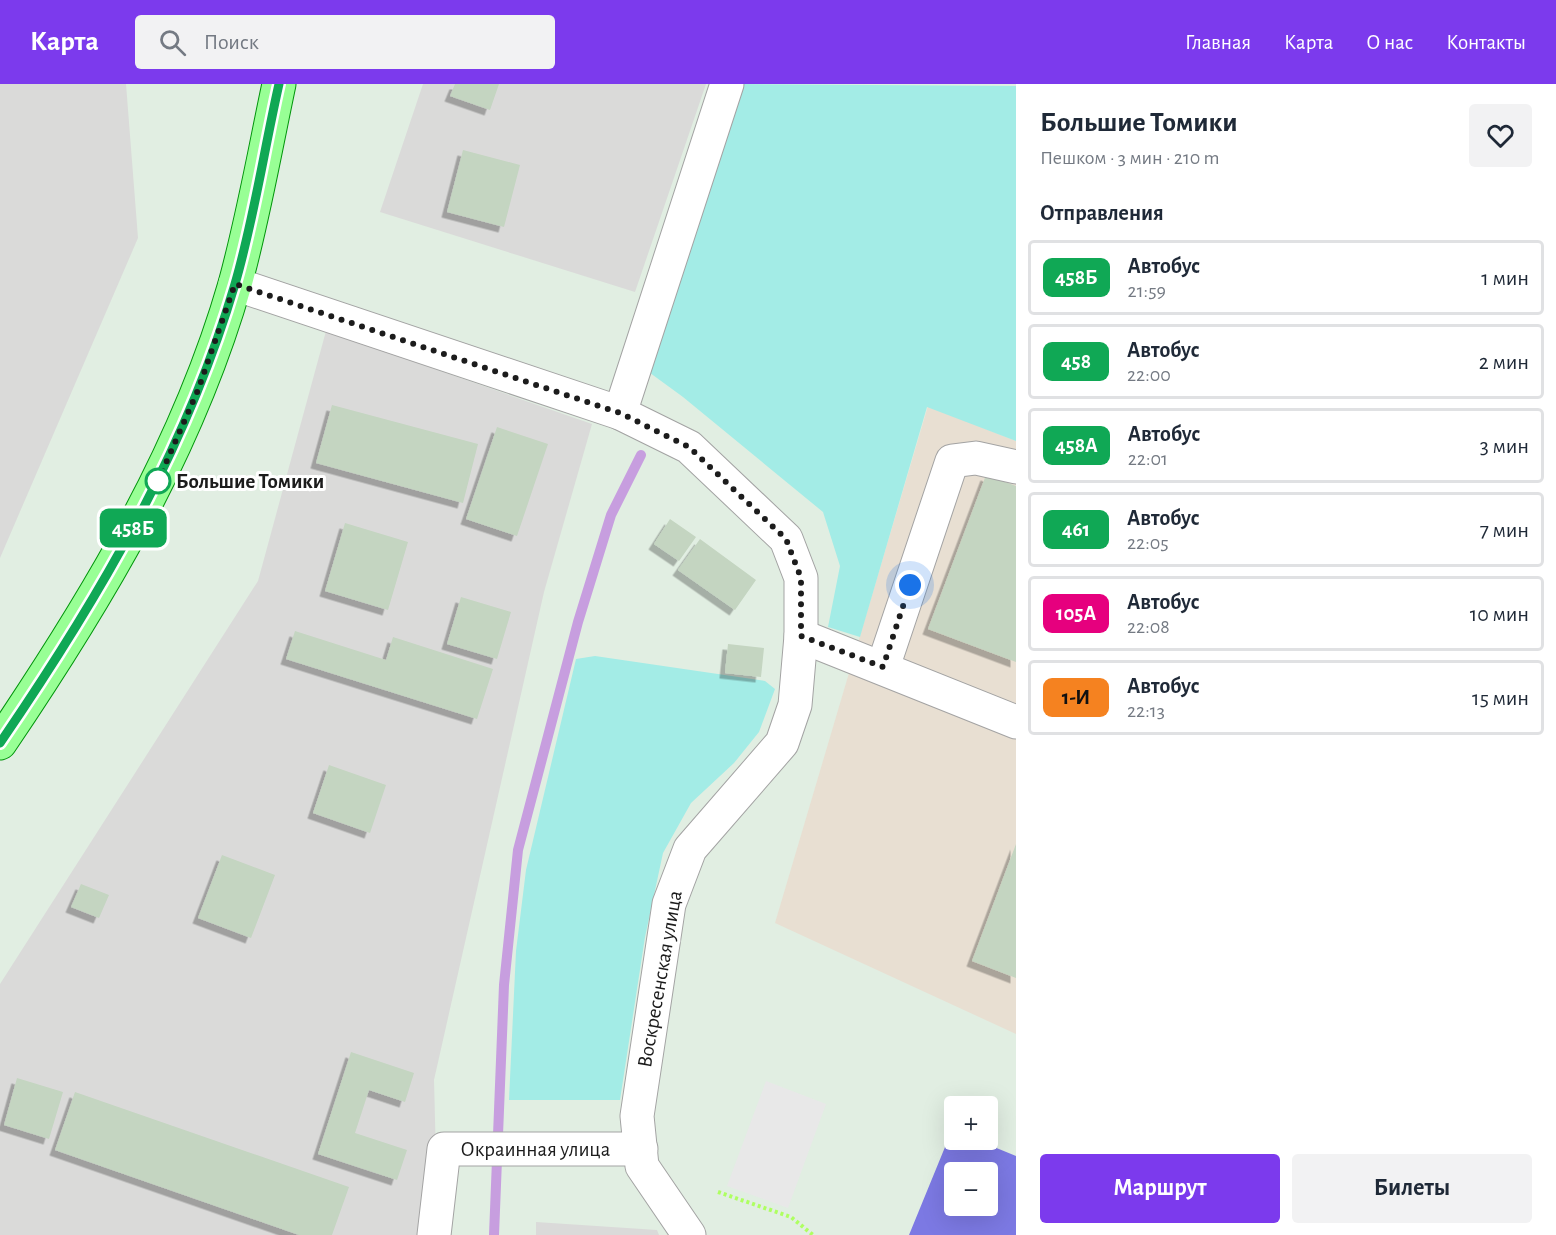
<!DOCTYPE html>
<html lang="ru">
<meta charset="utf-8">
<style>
:root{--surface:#fff;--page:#f2f2f3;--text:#1f2937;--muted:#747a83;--line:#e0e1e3;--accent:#7c3aed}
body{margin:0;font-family:"Alegreya Sans",sans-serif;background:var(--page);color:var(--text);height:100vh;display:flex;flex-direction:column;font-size:22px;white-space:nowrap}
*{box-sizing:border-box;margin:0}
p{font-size:20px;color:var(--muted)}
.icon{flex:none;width:33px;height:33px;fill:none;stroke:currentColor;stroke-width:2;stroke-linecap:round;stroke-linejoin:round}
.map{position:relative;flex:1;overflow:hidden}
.side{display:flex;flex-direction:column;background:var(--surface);width:540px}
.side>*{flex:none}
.badge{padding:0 12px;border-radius:9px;font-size:21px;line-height:39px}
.buttons{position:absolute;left:944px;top:1012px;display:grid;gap:12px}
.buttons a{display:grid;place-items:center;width:54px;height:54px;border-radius:6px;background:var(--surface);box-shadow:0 6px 24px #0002;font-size:30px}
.you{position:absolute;width:30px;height:30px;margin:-15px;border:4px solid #fff;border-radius:50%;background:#1a73e8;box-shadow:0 0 0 9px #1a73e833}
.map>.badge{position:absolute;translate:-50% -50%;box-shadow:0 0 0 3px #fff}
h2{padding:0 24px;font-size:22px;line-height:54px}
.round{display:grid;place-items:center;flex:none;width:63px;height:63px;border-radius:6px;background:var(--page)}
.head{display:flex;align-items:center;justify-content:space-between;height:102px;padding:0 24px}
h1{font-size:28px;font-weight:700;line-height:45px}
.action{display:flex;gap:12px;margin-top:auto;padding:12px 24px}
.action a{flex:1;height:69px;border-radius:6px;background:var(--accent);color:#fff;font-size:24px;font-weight:700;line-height:69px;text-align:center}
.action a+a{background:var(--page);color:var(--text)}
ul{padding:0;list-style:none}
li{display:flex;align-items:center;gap:18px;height:75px;margin:0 12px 9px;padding:0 12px;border:3px solid var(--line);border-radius:6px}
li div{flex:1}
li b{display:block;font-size:22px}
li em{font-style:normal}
li .badge{min-width:66px;font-weight:700;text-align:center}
header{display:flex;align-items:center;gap:36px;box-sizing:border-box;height:84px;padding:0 30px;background:var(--accent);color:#fff}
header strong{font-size:28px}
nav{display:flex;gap:33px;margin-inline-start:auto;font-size:21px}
.search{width:420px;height:54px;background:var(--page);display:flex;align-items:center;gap:15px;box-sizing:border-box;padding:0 21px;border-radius:6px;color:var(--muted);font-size:22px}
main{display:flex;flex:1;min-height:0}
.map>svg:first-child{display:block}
</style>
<header>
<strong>Карта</strong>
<div class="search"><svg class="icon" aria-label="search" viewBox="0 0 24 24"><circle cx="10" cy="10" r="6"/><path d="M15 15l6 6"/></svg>Поиск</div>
<nav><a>Главная</a><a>Карта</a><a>О нас</a><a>Контакты</a></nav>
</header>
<main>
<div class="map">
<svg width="1016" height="1151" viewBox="0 0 1016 1151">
<defs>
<filter id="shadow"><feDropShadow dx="-5.5" dy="5.5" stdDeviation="0" flood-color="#0004"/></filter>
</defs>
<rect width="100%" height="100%" fill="#e1eee2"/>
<path fill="#dadad9" d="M0 0H126L138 154 0 474Z
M423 0H706L635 208 380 128Z
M326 247 592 340 544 508 434 996 438 1151H0V900L258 497Z
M536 1138 657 1146 659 1151H536Z"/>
<path fill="#e8dfd2" d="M928 322 1016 357V950L775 839Z"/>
<path fill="#a3ece6" d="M741 0 1016 2V357L927 323 860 553 828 543 840 482 823 428 683 313 646 286Z
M595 572 765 597 775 605 759 648 734 679 691 719 663 769 645 853 620 1016H509L516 867 526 786 576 575Z"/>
<path fill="#7c79e3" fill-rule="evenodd" d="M952 1046 954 1056H977L1016 1072V1151H909ZM954 1089H987V1122H954Z"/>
<path fill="#e8e8e8" d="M766 997 826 1020 788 1124 727 1102Z"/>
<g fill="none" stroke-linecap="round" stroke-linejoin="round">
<path stroke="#c79edf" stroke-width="10" d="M494 1151 504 901 518 766 578 538 611 431 641 371"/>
</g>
<path fill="#c4d5c1" filter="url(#shadow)" d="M455 0H499L490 26 450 12Z
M463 66 520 81 504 143 447 128Z
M332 321 478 360 463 419 316 379Z
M497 343 548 360 517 452 466 435Z
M986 391 1016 402V578L928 545Z
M670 435 696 453 679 477 654 460Z
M345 439 408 458 388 526 325 507Z
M700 455 756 496 735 526 678 486Z
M461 513 511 528 497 575 447 560Z
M295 547 386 576 393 553 493 585 477 635 286 575Z
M728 560 764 564 761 593 725 589Z
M329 681 386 701 370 749 313 729Z
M1016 760V894L972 877Z
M222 771 275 791 251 854 198 834Z
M81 800 109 811 99 834 71 823Z
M351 968 414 989 405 1018 369 1006 355 1049 407 1066 397 1096 318 1070Z
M17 994 63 1008 49 1055 4 1041Z
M75 1008 349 1103 332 1151H299L55 1066Z"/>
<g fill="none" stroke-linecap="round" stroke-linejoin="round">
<g stroke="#a3a3a3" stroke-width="35">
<g id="minor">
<path d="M235 200 620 329 689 363 786 455 801 494V552L795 621 782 659 690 765 669 820 637 1032 642 1082 689 1151"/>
<path d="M620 329 727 0"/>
<path d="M801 552 1016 638"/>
<path d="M883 583 952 377 976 374 1016 383"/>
<path id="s1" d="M434 1151 444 1065H641"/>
</g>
</g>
<g stroke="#00940b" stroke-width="35">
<path id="major" d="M0 659C96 517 187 367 235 200 253 135 265 66 279 0"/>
</g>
<path stroke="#aeff61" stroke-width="4" stroke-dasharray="3 3" stroke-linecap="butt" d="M718 1108 791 1133 813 1151"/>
<use href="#minor" stroke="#fff" stroke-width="33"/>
<use href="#major" stroke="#98ff95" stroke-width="33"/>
</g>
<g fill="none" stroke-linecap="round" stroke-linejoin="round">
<g stroke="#fff" stroke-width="14">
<path id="line" d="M0 659C97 517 186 367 235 200 254 135 264 66 279 0"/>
</g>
<use href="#line" stroke="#10a855" stroke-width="9"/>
<path stroke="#1c1c1c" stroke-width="6" stroke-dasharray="0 10.8" d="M158 397 198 306 235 200 620 329 689 363 786 455 801 494V552L883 583 910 501"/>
</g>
<circle fill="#fff" stroke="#10a855" stroke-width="3" cx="158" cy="397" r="12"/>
<g text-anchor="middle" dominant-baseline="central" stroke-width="6" stroke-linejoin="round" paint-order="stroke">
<g font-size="21" font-weight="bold" fill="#1c1c1c" stroke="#fff" text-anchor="start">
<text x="176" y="397">Большие Томики</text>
</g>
<g font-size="21" fill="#1c1c1c" stroke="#fff">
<text transform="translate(660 895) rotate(-80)">Воскресенская улица</text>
<text stroke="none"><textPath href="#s1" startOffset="178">Окраинная улица</textPath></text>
</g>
</g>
</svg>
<div class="buttons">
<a>+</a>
<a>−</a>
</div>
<div class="you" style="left:910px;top:501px"></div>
<b class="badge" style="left:133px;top:444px;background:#10a855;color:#fff">458Б</b>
</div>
<section class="side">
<div class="head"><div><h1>Большие Томики</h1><p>Пешком · 3 мин · 210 m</p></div><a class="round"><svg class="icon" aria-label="heart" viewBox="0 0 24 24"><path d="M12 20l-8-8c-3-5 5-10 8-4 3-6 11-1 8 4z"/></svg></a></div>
<h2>Отправления</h2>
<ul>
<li><span class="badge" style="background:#10a855;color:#fff">458Б</span><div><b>Автобус</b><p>21:59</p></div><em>1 мин</em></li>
<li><span class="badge" style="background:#10a855;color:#fff">458</span><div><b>Автобус</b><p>22:00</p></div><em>2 мин</em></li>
<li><span class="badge" style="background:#10a855;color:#fff">458А</span><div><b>Автобус</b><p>22:01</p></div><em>3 мин</em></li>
<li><span class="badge" style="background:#10a855;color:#fff">461</span><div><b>Автобус</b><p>22:05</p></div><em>7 мин</em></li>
<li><span class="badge" style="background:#e6007e;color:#fff">105А</span><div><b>Автобус</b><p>22:08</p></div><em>10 мин</em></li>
<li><span class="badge" style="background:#f58220;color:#111">1-И</span><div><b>Автобус</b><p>22:13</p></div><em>15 мин</em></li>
</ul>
<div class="action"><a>Маршрут</a><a>Билеты</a></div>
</section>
</main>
